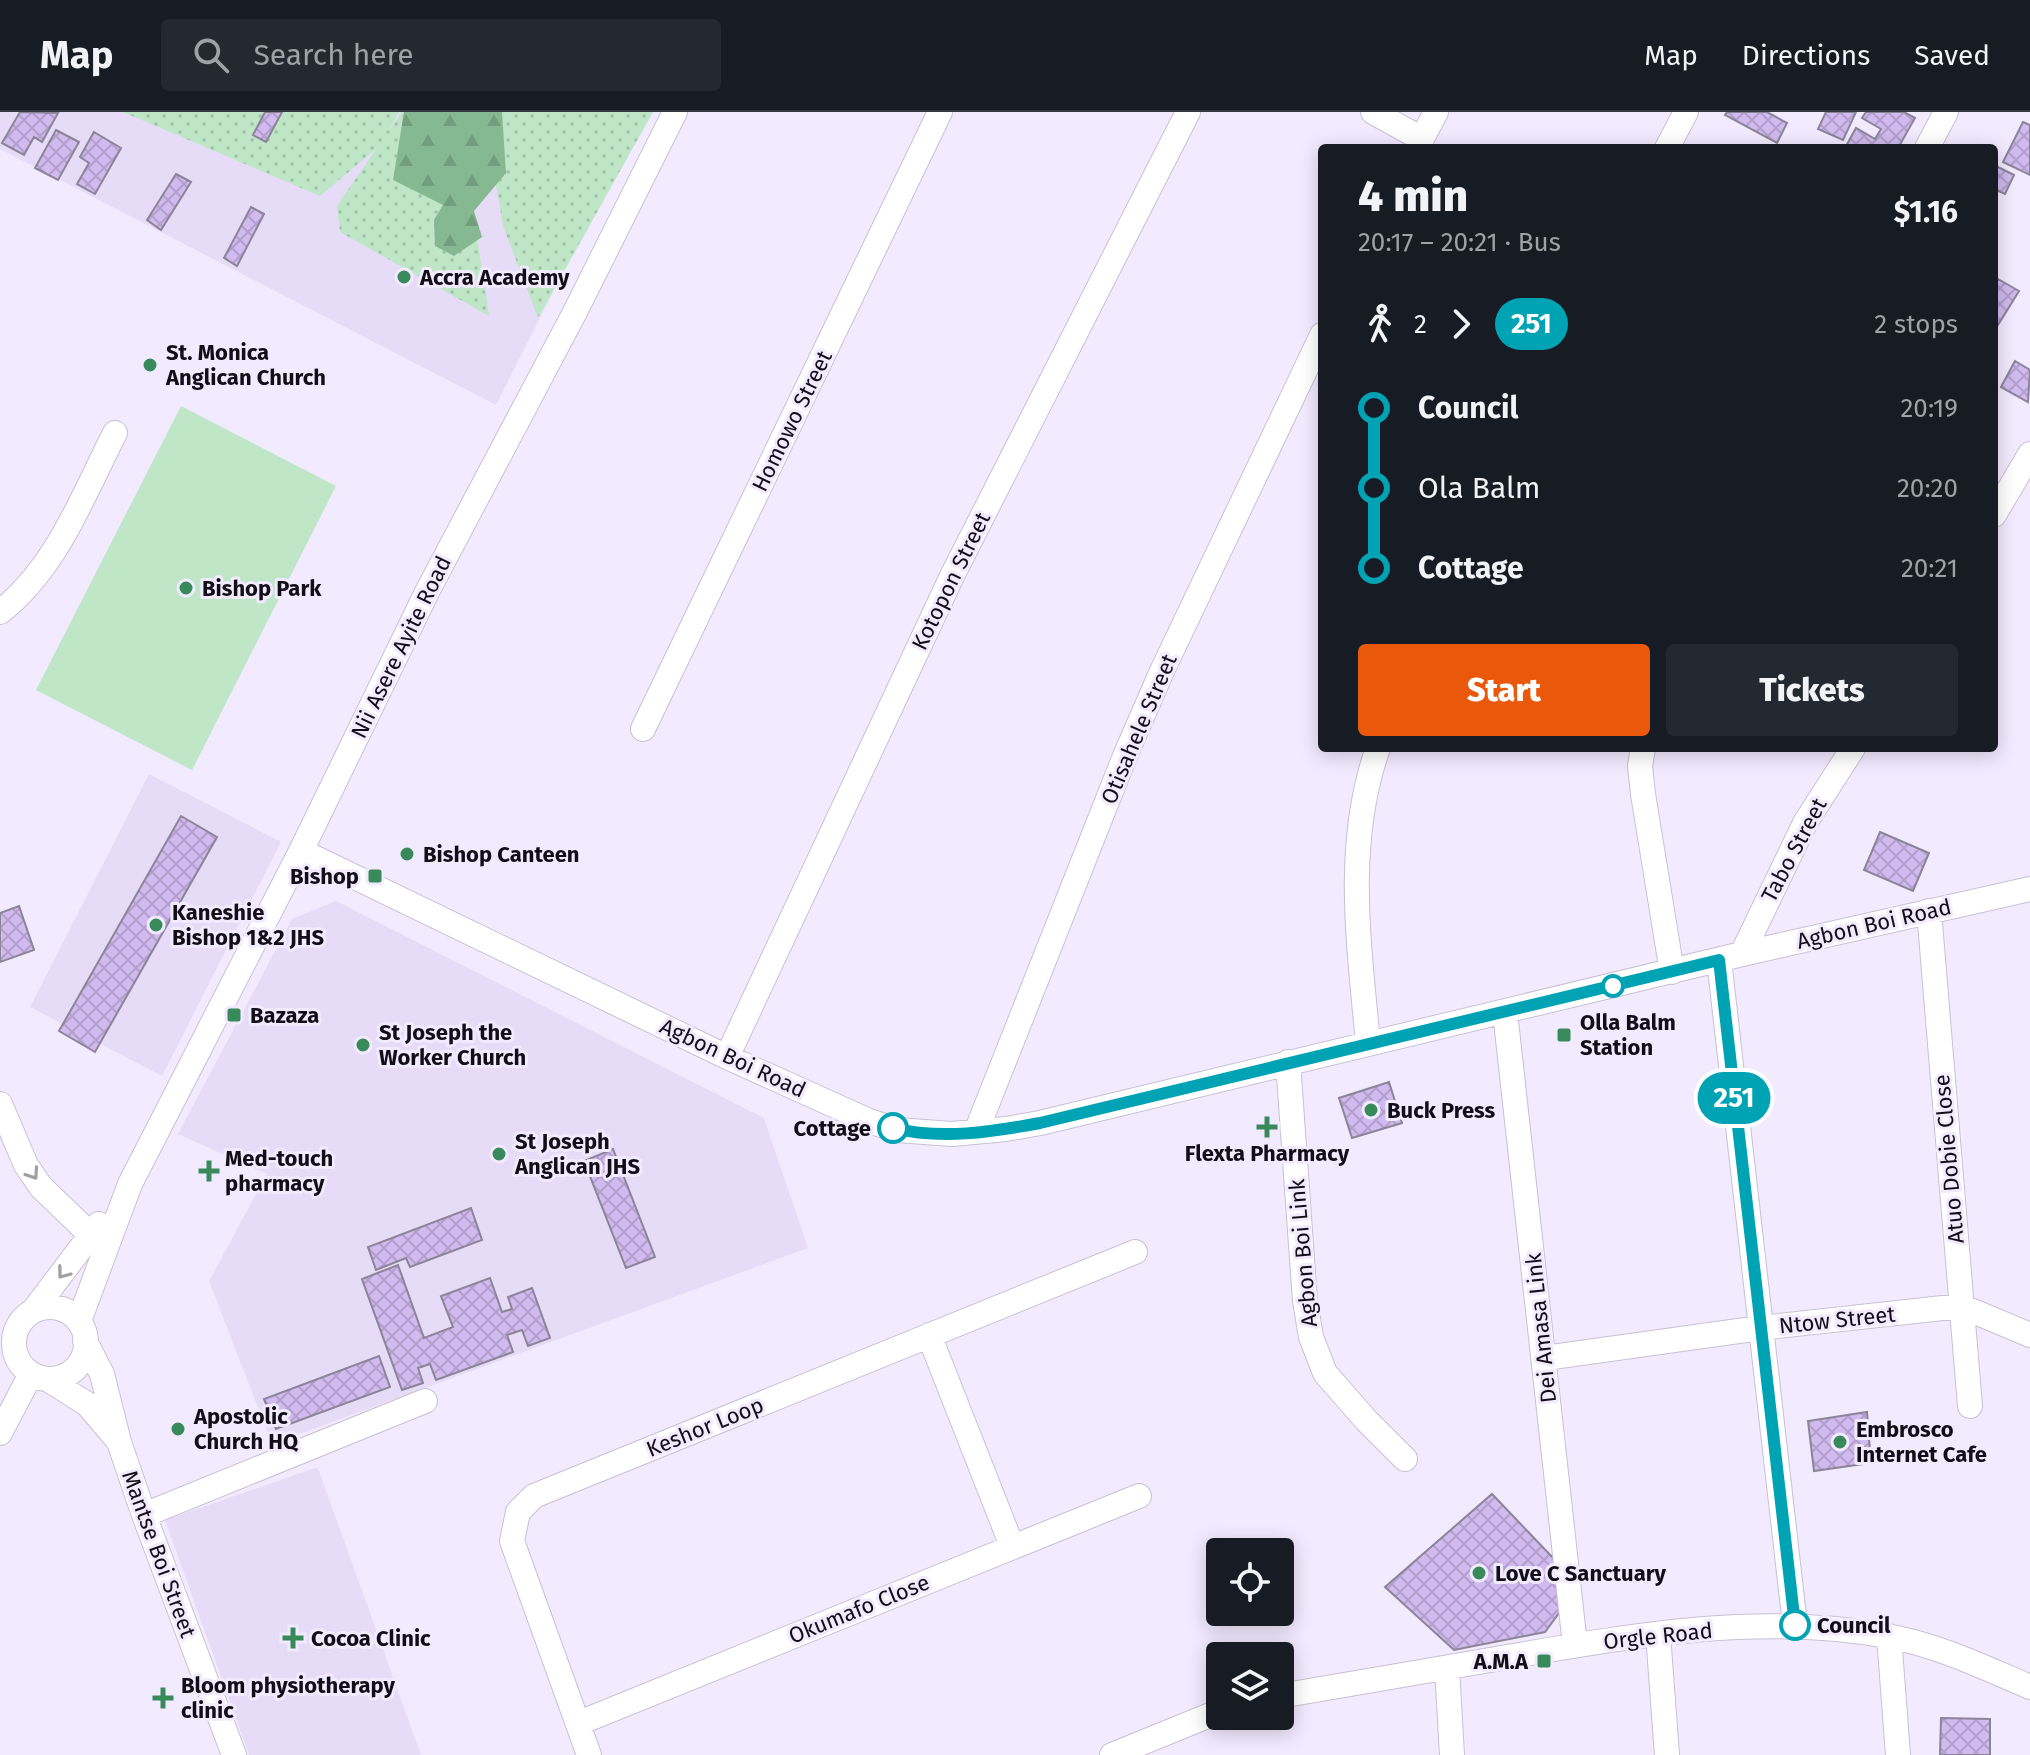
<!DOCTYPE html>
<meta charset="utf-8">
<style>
:root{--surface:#171b24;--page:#242831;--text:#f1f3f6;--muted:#9ea1a6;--line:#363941;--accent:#ea580c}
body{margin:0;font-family:"Fira Sans",sans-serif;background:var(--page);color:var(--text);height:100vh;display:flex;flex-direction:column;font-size:30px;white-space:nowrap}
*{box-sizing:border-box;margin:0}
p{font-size:26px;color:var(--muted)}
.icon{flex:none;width:44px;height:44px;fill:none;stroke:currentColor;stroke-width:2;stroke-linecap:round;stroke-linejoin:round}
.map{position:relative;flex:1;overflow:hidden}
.sheet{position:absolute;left:1318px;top:32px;width:680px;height:608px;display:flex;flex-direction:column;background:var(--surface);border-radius:8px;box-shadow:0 4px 20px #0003}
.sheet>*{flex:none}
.badge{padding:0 16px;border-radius:26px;font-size:28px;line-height:52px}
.buttons{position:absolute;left:1206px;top:1426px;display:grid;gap:16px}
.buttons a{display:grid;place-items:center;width:88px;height:88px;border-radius:8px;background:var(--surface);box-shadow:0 4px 20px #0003;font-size:40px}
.map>.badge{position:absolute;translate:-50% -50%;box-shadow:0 0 0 4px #fff}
.legs{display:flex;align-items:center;gap:12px;height:88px;padding:0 40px;font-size:26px}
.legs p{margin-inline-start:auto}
.head{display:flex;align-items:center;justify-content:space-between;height:136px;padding:0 40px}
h1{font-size:44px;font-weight:800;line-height:60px}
.action{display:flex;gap:16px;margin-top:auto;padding:16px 40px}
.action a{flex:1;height:92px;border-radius:8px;background:var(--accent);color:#fff;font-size:32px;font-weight:800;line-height:92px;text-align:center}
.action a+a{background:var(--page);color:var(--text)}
ul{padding:0 40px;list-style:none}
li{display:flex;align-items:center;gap:28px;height:80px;font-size:30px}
li i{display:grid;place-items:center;width:12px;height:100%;margin:0 10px;background:currentColor}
li i::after{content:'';width:20px;height:20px;margin:-10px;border:6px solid;border-radius:50%;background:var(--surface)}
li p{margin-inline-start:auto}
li:first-child i{background:linear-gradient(#0000 50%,currentColor 0)}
li:last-child i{background:linear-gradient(currentColor 50%,#0000 0)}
header{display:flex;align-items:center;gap:48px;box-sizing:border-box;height:112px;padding:0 40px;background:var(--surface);border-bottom:2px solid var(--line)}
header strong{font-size:38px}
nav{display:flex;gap:44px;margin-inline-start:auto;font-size:28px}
.search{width:560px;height:72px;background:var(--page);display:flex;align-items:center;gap:20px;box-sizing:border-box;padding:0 28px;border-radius:8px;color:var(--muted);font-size:30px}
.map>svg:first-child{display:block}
</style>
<header>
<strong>Map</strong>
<div class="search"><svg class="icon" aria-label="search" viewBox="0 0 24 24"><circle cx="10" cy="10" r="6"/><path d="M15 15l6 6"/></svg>Search here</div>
<nav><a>Map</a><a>Directions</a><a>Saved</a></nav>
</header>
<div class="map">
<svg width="2030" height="1643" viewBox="0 0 2030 1643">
<defs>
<pattern id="grass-dots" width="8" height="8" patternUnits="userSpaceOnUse" patternTransform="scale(2)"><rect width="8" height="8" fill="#bee6c7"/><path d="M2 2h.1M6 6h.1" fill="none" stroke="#a2c4aa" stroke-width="1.8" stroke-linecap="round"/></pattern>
<pattern id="forest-firs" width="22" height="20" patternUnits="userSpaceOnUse" patternTransform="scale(2)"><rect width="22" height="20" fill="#86b992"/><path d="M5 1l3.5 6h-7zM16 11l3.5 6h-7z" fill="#739e7d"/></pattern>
<pattern id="building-cross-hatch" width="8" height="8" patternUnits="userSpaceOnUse" patternTransform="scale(2)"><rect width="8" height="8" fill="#d0baef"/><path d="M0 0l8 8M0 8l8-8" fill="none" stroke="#b29fcc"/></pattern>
</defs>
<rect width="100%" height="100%" fill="#f2eaff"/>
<path fill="#e7dcf7" d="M0 0H644L496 293 0 37Z
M149 662 281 730 162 964 30 895Z
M336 789 764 1006 808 1136 272 1332 209 1169 267 1062 178 1022 292 807Z
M318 1355V1356L421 1643H249L165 1408Z"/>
<path fill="url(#grass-dots)" d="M123 0H399L387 21 402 0H458L489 204 340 120 337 94 376 37 320 84Z
M484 0H653L538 206 503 114Z"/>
<path fill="url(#forest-firs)" d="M404 0H502L506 61 474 99 482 125 454 144 435 134 434 108 443 93 393 68Z"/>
<path fill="#bee6c7" d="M181 294 336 374 192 658 36 578Z"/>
<path fill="url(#building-cross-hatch)" stroke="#8c8497" stroke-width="2" d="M20 0 58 1 42 30 34 25 24 43 2 31Z
M265 0H282L266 30 253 23Z
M1727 0H1767L1787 11 1777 31 1725 3Z
M1826 0H1856L1843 28 1818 17Z
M1866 0H1904L1915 6 1898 36H1845L1856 16 1875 27 1881 17 1862 6Z
M2023 10 2030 13V63L2003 50Z
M56 18 79 30 58 68 35 56Z
M94 20 121 36 95 82 77 72 89 51 80 45Z
M1994 53 2014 63 2005 82 1994 77Z
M176 62 191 70 161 118 147 108Z
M251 95 264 102 237 154 224 146Z
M1998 167 2019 179 1998 213 1994 211V174Z
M2015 249 2030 258 2028 290 2001 275Z
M181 704 217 725 95 940 59 919Z
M1880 720 1929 741 1913 779 1864 758Z
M19 794 34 838 0 850V801Z
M1389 970 1402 1011 1352 1026 1339 986Z
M613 1037 655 1145 626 1156 584 1049Z
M471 1096 482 1128 410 1155 406 1146 376 1158 368 1135Z
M398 1153 424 1226 453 1215 441 1184 490 1166 502 1200 512 1197 508 1185 532 1176 550 1226 528 1234 522 1218 507 1223 513 1240 436 1268 430 1252 418 1256 423 1271 402 1278 362 1167Z
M379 1244 390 1275 276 1317 264 1287Z
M1867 1300 1871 1351 1814 1359 1808 1309Z
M1492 1382 1555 1448 1562 1497 1545 1520 1454 1538 1385 1475Z
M1941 1606 1990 1607V1643H1940Z"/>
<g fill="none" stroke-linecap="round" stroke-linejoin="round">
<g stroke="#c8c0d4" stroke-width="26">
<path id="minor" d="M1373 0 1422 27
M1417 36 1436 0
M1667 36 1686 0
M1927 36 1946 0
M1994 403 2030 342
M0 500C57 456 83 383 115 321
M643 617 940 0
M1643 636 1640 654 1643 682 1672 860
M301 739 727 945 869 1009 897 1018 952 1022 1006 1017 1040 1011 1742 842 2030 777
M1929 799 1970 1294
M1742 842 1805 711 1853 636
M1719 848 1795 1513
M1505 900 1575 1533
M1368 931C1359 832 1344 732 1378 636
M727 945 952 464 1188 0
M1288 950 1305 1189 1311 1225 1325 1261 1366 1308 1405 1347
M0 992 26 1053 41 1075 91 1123
M976 1020 1125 644 1162 559 1322 223
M14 1231a36 36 0 1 1 72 0a36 36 0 1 1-72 0Z
M34 1198 99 1112
M79 1209 130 1072 301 739 428 478 575 200 675 0
M929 1223 1012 1434
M85 1229 102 1262 119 1330 144 1403 234 1643
M1545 1246 1760 1216 1961 1194 2030 1223
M49 1268 87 1292 116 1326
M0 1321 31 1262
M144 1403 425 1289
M1658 1522 1667 1643
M1889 1524 1898 1643
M1447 1556 1452 1643
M1280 1584C1352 1571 1424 1560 1496 1547 1624 1525 1758 1500 1887 1524 1938 1533 1983 1555 2030 1575
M579 1611 1139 1384
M589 1643 512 1429 518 1400 534 1384 1135 1140
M1112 1643 1220 1599"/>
</g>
<use href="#minor" stroke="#fff" stroke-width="24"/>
</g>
<defs><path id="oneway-chevron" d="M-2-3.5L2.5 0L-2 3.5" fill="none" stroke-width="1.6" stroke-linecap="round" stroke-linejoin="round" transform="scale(2)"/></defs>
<g stroke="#a09fa1">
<use href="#oneway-chevron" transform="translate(33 1062) rotate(56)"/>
<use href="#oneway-chevron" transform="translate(63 1161) rotate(127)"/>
</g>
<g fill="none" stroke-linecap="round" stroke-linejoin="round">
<g stroke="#fff" stroke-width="18">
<path id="line-1" d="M893 1016C941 1028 992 1020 1040 1011L1719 848 1795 1513"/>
</g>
<use href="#line-1" stroke="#00a3b4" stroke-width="12"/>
</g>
<g fill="#398a5b" stroke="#f2eaff" stroke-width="3">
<circle cx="404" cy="165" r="8"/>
<circle cx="150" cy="253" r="8"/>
<circle cx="186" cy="476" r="8"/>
<circle cx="407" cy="742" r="8"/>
<rect x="367" y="756" width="16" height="16" rx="4"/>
<circle cx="156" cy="813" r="8"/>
<rect x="226" y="895" width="16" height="16" rx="4"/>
<rect x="1556" y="915" width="16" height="16" rx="4"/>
<circle cx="363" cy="933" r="8"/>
<circle cx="1371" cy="998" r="8"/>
<path d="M1263 1003h8v8h8v8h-8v8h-8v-8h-8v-8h8z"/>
<circle cx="499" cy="1042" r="8"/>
<path d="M205 1047h8v8h8v8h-8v8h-8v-8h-8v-8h8z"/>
<circle cx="178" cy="1317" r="8"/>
<circle cx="1840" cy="1330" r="8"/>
<circle cx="1479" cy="1461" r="8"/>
<path d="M289 1514h8v8h8v8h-8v8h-8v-8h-8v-8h8z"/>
<rect x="1536" y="1541" width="16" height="16" rx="4"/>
<path d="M159 1574h8v8h8v8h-8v8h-8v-8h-8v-8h8z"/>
</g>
<g fill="#fff" stroke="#00a3b4" stroke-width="4">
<circle cx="1613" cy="874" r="10"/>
<circle cx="893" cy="1016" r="14"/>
<circle cx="1795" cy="1513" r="14"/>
</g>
<g text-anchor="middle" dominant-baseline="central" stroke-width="6" stroke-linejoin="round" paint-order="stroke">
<g font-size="22" font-weight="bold" fill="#110e15" stroke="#f2eaff" text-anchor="start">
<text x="420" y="165">Accra Academy</text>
<text x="166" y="240">St. Monica<tspan x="166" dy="25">Anglican Church</tspan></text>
<text x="202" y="476">Bishop Park</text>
<text x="423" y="742">Bishop Canteen</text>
<text x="359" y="764" text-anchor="end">Bishop</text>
<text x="172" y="800">Kaneshie<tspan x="172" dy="25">Bishop 1&amp;2 JHS</tspan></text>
<text x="250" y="903">Bazaza</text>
<text x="1580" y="910">Olla Balm<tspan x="1580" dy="25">Station</tspan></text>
<text x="379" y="920">St Joseph the<tspan x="379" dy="25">Worker Church</tspan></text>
<text x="1387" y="998">Buck Press</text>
<text x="515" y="1029">St Joseph<tspan x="515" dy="25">Anglican JHS</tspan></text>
<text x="1267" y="1041" text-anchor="middle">Flexta Pharmacy</text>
<text x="225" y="1046">Med-touch<tspan x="225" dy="25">pharmacy</tspan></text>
<text x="194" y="1304">Apostolic<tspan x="194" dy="25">Church HQ</tspan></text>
<text x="1856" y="1317">Embrosco<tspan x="1856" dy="25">Internet Cafe</tspan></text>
<text x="1495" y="1461">Love C Sanctuary</text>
<text x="311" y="1526">Cocoa Clinic</text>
<text x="1528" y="1549" text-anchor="end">A.M.A</text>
<text x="181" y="1573">Bloom physiotherapy<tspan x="181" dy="25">clinic</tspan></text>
</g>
<g font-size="22" fill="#110e15" stroke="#f2eaff">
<text transform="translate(792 309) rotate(-64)">Homowo Street</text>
<text transform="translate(951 469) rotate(-64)">Kotopon Street</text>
<text transform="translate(401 535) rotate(-64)">Nii Asere Ayite Road</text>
<text transform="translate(1139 617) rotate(-67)">Otisahele Street</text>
<text transform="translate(1794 738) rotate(-62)">Tabo Street</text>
<text transform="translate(1874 812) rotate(-13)">Agbon Boi Road</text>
<text transform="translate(733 946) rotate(25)">Agbon Boi Road</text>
<text transform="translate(1949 1047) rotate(-95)">Atuo Dobie Close</text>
<text transform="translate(1303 1141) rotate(-95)">Agbon Boi Link</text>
<text transform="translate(1837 1208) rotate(-6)">Ntow Street</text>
<text transform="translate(1541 1216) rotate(-96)">Dei Amasa Link</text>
<text transform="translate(705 1315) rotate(-22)">Keshor Loop</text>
<text transform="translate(159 1442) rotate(70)">Mantse Boi Street</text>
<text transform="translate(859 1497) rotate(-22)">Okumafo Close</text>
<text transform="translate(1658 1524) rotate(-6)">Orgle Road</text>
</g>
<g font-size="22" font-weight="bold" fill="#110e15" stroke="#f2eaff" text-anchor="end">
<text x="871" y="1016">Cottage</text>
<text x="1817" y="1513" text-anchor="start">Council</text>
</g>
</g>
</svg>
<div class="buttons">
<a><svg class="icon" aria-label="locate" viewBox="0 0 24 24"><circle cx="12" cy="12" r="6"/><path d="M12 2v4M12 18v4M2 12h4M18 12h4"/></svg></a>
<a><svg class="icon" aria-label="layers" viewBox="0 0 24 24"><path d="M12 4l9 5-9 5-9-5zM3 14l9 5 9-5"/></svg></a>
</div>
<b class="badge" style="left:1734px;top:986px;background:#00a3b4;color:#fff">251</b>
<section class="sheet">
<div class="head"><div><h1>4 min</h1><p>20:17 – 20:21 · Bus</p></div><b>$1.16</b></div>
<div class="legs"><svg class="icon" aria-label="walk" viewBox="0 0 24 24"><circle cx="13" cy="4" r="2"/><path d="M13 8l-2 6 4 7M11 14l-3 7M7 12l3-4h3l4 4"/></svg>2<svg class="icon" aria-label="forward" viewBox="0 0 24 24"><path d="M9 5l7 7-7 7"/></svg><b class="badge" style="background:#00a3b4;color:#fff">251</b><p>2 stops</p></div>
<ul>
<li><i style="color:#00a3b4"></i><b>Council</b><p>20:19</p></li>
<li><i style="color:#00a3b4"></i><span>Ola Balm</span><p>20:20</p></li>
<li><i style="color:#00a3b4"></i><b>Cottage</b><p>20:21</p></li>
</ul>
<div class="action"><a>Start</a><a>Tickets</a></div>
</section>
</div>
